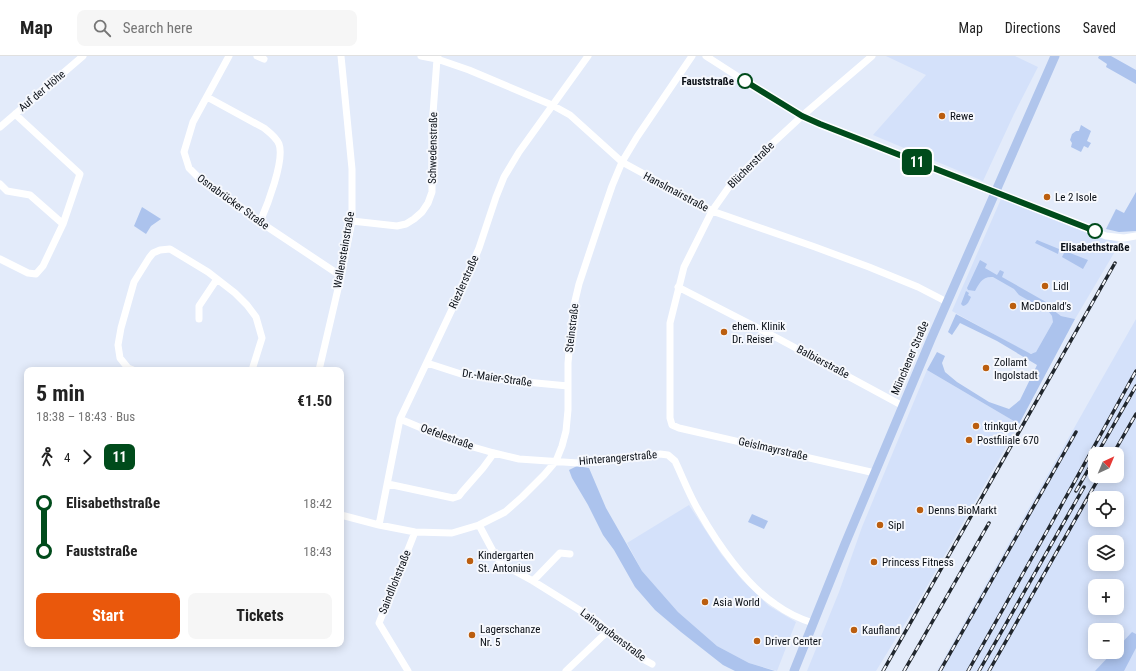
<!DOCTYPE html>
<meta charset="utf-8">
<style>
:root{--surface:#fff;--page:#f6f6f6;--text:#222;--muted:#767676;--line:#e0e0e0;--accent:#ea580c}
body{margin:0;font-family:"Roboto Condensed",sans-serif;background:var(--page);color:var(--text);height:100vh;display:flex;flex-direction:column;font-size:15px;white-space:nowrap}
*{box-sizing:border-box;margin:0}
p{font-size:13px;color:var(--muted)}
.icon{flex:none;width:22px;height:22px;fill:none;stroke:currentColor;stroke-width:2;stroke-linecap:round;stroke-linejoin:round}
.map{position:relative;flex:1;overflow:hidden}
.sheet{position:absolute;left:24px;top:311px;width:320px;height:280px;display:flex;flex-direction:column;background:var(--surface);border-radius:8px;box-shadow:0 2px 10px #0003}
.sheet>*{flex:none}
.badge{padding:0 8px;border-radius:6px;font-size:14px;line-height:26px}
.needle{width:26px;rotate:44deg}
.controls{position:absolute;left:1088px;top:391px;display:grid;gap:8px}
.controls a{display:grid;place-items:center;width:36px;height:36px;border-radius:8px;background:var(--surface);box-shadow:0 2px 10px #0003;font-size:20px}
.map>.badge{position:absolute;translate:-50% -50%;box-shadow:0 0 0 2px #fff}
.legs{display:flex;align-items:center;gap:6px;height:44px;padding:0 12px;font-size:13px}
.legs p{margin-inline-start:auto}
.headline{display:flex;align-items:center;justify-content:space-between;height:68px;padding:0 12px}
h1{font-size:22px;font-weight:700;line-height:30px}
.action{display:flex;gap:8px;margin-top:auto;padding:8px 12px}
.action a{flex:1;height:46px;border-radius:8px;background:var(--accent);color:#fff;font-size:16px;font-weight:700;line-height:46px;text-align:center}
.action a+a{background:var(--page);color:var(--text)}
ul{padding:0 12px;list-style:none}
li{display:flex;align-items:center;gap:14px;height:48px;font-size:15px}
li i{display:grid;place-items:center;width:6px;height:100%;margin:0 5px;background:currentColor}
li i::after{content:'';width:10px;height:10px;margin:-5px;border:3px solid;border-radius:50%;background:var(--surface)}
li p{margin-inline-start:auto}
li:first-child i{background:linear-gradient(#0000 50%,currentColor 0)}
li:last-child i{background:linear-gradient(currentColor 50%,#0000 0)}
header{display:flex;align-items:center;gap:24px;box-sizing:border-box;height:56px;padding:0 20px;background:var(--surface);border-bottom:1px solid var(--line)}
header strong{font-size:19px}
nav{display:flex;gap:22px;margin-inline-start:auto;font-size:14px}
.search{width:280px;height:36px;background:var(--page);display:flex;align-items:center;gap:10px;box-sizing:border-box;padding:0 14px;border-radius:8px;color:var(--muted);font-size:15px}
.map>svg:first-child{display:block}
</style>
<header>
<strong>Map</strong>
<div class="search"><svg class="icon" aria-label="search" viewBox="0 0 24 24"><circle cx="10" cy="10" r="6"/><path d="M15 15l6 6"/></svg>Search here</div>
<nav><a>Map</a><a>Directions</a><a>Saved</a></nav>
</header>
<div class="map">
<svg width="1136" height="615" viewBox="0 0 1136 615">
<rect width="100%" height="100%" fill="#e3ebfa"/>
<path fill="#d4e1fa" fill-rule="evenodd" d="M886 0H1015L1038 11 1014 58 983 125 873 79 926 19Z
M1001 143 1120 187 1075 263 1057 259 1036 296 1034 298 1028 297 952 255Z
M1136 263V615H937L1095 335ZM1095 398H1117V420H1095ZM1095 442H1117V464H1095ZM1095 486H1117V508H1095ZM1095 530H1117V552H1095ZM1095 574H1117V596H1095Z
M927 314 1019 368 917 548 876 615H807L839 536 862 471Z
M689 449 721 498 742 524 769 550 796 566 777 615 749 607 717 590 678 556 642 515 627 487Z"/>
<path fill="#acc3ed" d="M1099 0H1111L1136 14V28L1106 11 1107 8 1098 2Z
M1081 69 1091 75 1087 85 1091 87 1088 92 1084 90 1081 96 1071 91 1072 87 1070 84 1072 78 1076 75H1079Z
M1136 136V175L1119 176 1106 173 1116 153 1124 157Z
M142 151 161 163 151 170 146 178 134 170Z
M1037 184 1059 193 1058 198 1035 187Z
M1065 195 1088 204 1083 213 1062 201Z
M980 204 987 208 985 212 997 219 1000 214 1004 216 1002 221 1053 250V254L1061 260 1075 263 1019 368 927 314 937 296 945 300 942 307 945 316 957 326 989 346 1009 353 1020 344 1037 309 997 285 960 267 952 279 948 276 956 258 1031 298 1036 296 1053 266 1052 260 1049 256 1019 239 1014 233 993 221C982 220 979 228 975 235L968 234 967 232Z
M966 235 969 237 968 239 971 241C969 245 968 249 963 250L961 248Z
M577 410 589 412 606 452 642 515 678 556 717 590 749 607 775 615H735L723 609 681 576 655 554 635 531 614 494 603 479 588 449 572 422 569 414Z
M752 458 768 465 764 473 748 466Z
M1132 576 1136 578V592L1124 615H1095L1113 596H1117V592Z"/>
<g fill="none" stroke-linecap="round" stroke-linejoin="round">
<path stroke="#fff" stroke-width="7" d="M229 0 193 66 184 96 189 112 203 126 260 166 341 220
M257 0 264 3
M421 0 437 3 469 14 552 49 570 59 622 106 712 155 815 191 869 211 918 231 947 246
M706 0C743 24 781 49 820 68L1106 180 1124 182 1136 180
M872 0 802 60 760 99 731 128 712 155 684 211 670 267V362L672 369 679 372 875 417
M207 41 264 72C269 76 276 81 279 88 285 104 267 150 260 166
M0 71 83 0
M0 128 7 135 30 139 63 168
M352 165 397 170 406 168 414 163 422 156 428 147 432 136V71L437 3 438 0
M0 203 28 217 36 218 43 210 63 168 80 118 15 58
M678 231 779 283 903 350
M199 263V250L217 223
M427 307 461 318 515 325 568 330
M133 314 128 312 120 302 118 289 121 272 134 226 149 202 153 197 160 194 170 193 208 216 235 237 247 249 256 261 262 282 252 314
M319 314 341 220 352 165V113L341 0
M400 363 452 385 494 397 519 403 578 407 600 406 660 398 668 399 675 405C683 422 690 441 700 457 717 487 746 529 775 548 786 556 800 563 813 567
M388 428 453 442 459 440 462 436 483 412 494 397
M341 459 379 469 415 476 452 477 479 469 505 456 522 441 544 419 556 405 562 390 566 375 568 354V307L571 274 574 249 579 228 600 165 612 130 622 106 637 81 692 0
M379 469 400 363 464 228 479 192 496 141 504 121 519 96 588 0
M479 469 495 499 502 508 533 525 597 565 608 575 623 586 641 602 652 608
M533 525 560 497 570 498
M408 615 379 567 415 476
M566 615 608 575"/>
<path stroke="#b0c5ec" stroke-width="9" d="M794 615 845 488 931 283 1055 0"/>
<g stroke="#21272e" stroke-width="3.5">
<path id="rail" d="M1097 398 1136 330
M1113 398 1136 358
M1076 435 1095 402
M883 615 1115 207
M904 615 989 467
M940 615 1076 376
M968 615 1051 468 1136 315
M979 615 1084 431
M989 615 1100 420"/>
</g>
<use href="#rail" stroke="#f6f8fd" stroke-width="2" stroke-dasharray="6" stroke-linecap="butt"/>
</g>
<g fill="none" stroke-linecap="round" stroke-linejoin="round">
<g stroke="#fff" stroke-width="9">
<path id="line-1" d="M745 25 802 60 820 68 1095 175"/>
</g>
<use href="#line-1" stroke="#004b1b" stroke-width="6"/>
</g>
<g fill="#fff" stroke="#004b1b" stroke-width="2">
<circle cx="745" cy="25" r="7"/>
<circle cx="1095" cy="175" r="7"/>
</g>
<g fill="#bb5e0f" stroke="#f6f8fd" stroke-width="1.5">
<circle cx="942" cy="60" r="4"/>
<circle cx="1047" cy="141" r="4"/>
<circle cx="1045" cy="230" r="4"/>
<circle cx="1013" cy="250" r="4"/>
<circle cx="724" cy="276" r="4"/>
<circle cx="986" cy="312" r="4"/>
<circle cx="976" cy="370" r="4"/>
<circle cx="969" cy="384" r="4"/>
<circle cx="920" cy="454" r="4"/>
<circle cx="880" cy="469" r="4"/>
<circle cx="470" cy="505" r="4"/>
<circle cx="874" cy="506" r="4"/>
<circle cx="705" cy="546" r="4"/>
<circle cx="854" cy="574" r="4"/>
<circle cx="472" cy="579" r="4"/>
<circle cx="757" cy="585" r="4"/>
</g>
<g text-anchor="middle" dominant-baseline="central" stroke-width="4" stroke-linejoin="round" paint-order="stroke">
<g font-size="11" font-weight="bold" fill="#090e15" stroke="#f6f8fd" text-anchor="end">
<text x="734" y="25">Fauststraße</text>
<text x="1095" y="191" text-anchor="middle">Elisabethstraße</text>
</g>
<g font-size="11" fill="#090e15" stroke="#f6f8fd">
<text transform="translate(42 35) rotate(-40)">Auf der Höhe</text>
<text transform="translate(433 92) rotate(-89)">Schwedenstraße</text>
<text transform="translate(751 109) rotate(-45)">Blücherstraße</text>
<text transform="translate(676 136) rotate(28)">Hanslmairstraße</text>
<text transform="translate(233 146) rotate(36)">Osnabrücker Straße</text>
<text transform="translate(344 194) rotate(-80)">Wallensteinstraße</text>
<text transform="translate(464 226) rotate(-66)">Riezlerstraße</text>
<text transform="translate(572 272) rotate(-83)">Steinstraße</text>
<text transform="translate(910 302) rotate(-67)">Münchener Straße</text>
<text transform="translate(823 306) rotate(28)">Balbierstraße</text>
<text transform="translate(497 322) rotate(8)">Dr.-Maier-Straße</text>
<text transform="translate(447 381) rotate(20)">Oefelestraße</text>
<text transform="translate(773 393) rotate(13)">Geislmayrstraße</text>
<text transform="translate(618 402) rotate(-5)">Hinterangerstraße</text>
<text transform="translate(395 526) rotate(-68)">Saindllohstraße</text>
<text transform="translate(613 579) rotate(37)">Laimgrubenstraße</text>
</g>
<g font-size="11" fill="#090e15" stroke="#f6f8fd" text-anchor="start">
<text x="950" y="60">Rewe</text>
<text x="1055" y="141">Le 2 Isole</text>
<text x="1053" y="230">Lidl</text>
<text x="1021" y="250">McDonald's</text>
<text x="732" y="270">ehem. Klinik<tspan x="732" dy="13">Dr. Reiser</tspan></text>
<text x="994" y="306">Zollamt<tspan x="994" dy="13">Ingolstadt</tspan></text>
<text x="984" y="370">trinkgut</text>
<text x="977" y="384">Postfiliale 670</text>
<text x="928" y="454">Denns BioMarkt</text>
<text x="888" y="469">Sipl</text>
<text x="478" y="499">Kindergarten<tspan x="478" dy="13">St. Antonius</tspan></text>
<text x="882" y="506">Princess Fitness</text>
<text x="713" y="546">Asia World</text>
<text x="480" y="573">Lagerschanze<tspan x="480" dy="13">Nr. 5</tspan></text>
<text x="862" y="574">Kaufland</text>
<text x="765" y="585">Driver Center</text>
</g>
</g>
</svg>
<div class="controls">
<a><svg class="needle" viewBox="-14 -14 28 28"><path d="M0-13l5 13h-10z" fill="#e53935"/><path d="M0 13l5-13h-10z" fill="#767676"/></svg></a>
<a><svg class="icon" aria-label="locate" viewBox="0 0 24 24"><circle cx="12" cy="12" r="6"/><path d="M12 2v4M12 18v4M2 12h4M18 12h4"/></svg></a>
<a><svg class="icon" aria-label="layers" viewBox="0 0 24 24"><path d="M12 4l9 5-9 5-9-5zM3 14l9 5 9-5"/></svg></a>
<a>+</a>
<a>−</a>
</div>
<b class="badge" style="left:917px;top:106px;background:#004b1b;color:#fff">11</b>
<section class="sheet">
<div class="headline"><div><h1>5 min</h1><p>18:38 – 18:43 · Bus</p></div><b>€1.50</b></div>
<div class="legs"><svg class="icon" aria-label="walk" viewBox="0 0 24 24"><circle cx="13" cy="4" r="2"/><path d="M13 8l-2 6 4 7M11 14l-3 7M7 12l3-4h3l4 4"/></svg>4<svg class="icon" aria-label="forward" viewBox="0 0 24 24"><path d="M9 5l7 7-7 7"/></svg><b class="badge" style="background:#004b1b;color:#fff">11</b></div>
<ul>
<li><i style="color:#004b1b"></i><b>Elisabethstraße</b><p>18:42</p></li>
<li><i style="color:#004b1b"></i><b>Fauststraße</b><p>18:43</p></li>
</ul>
<div class="action"><a>Start</a><a>Tickets</a></div>
</section>
</div>
